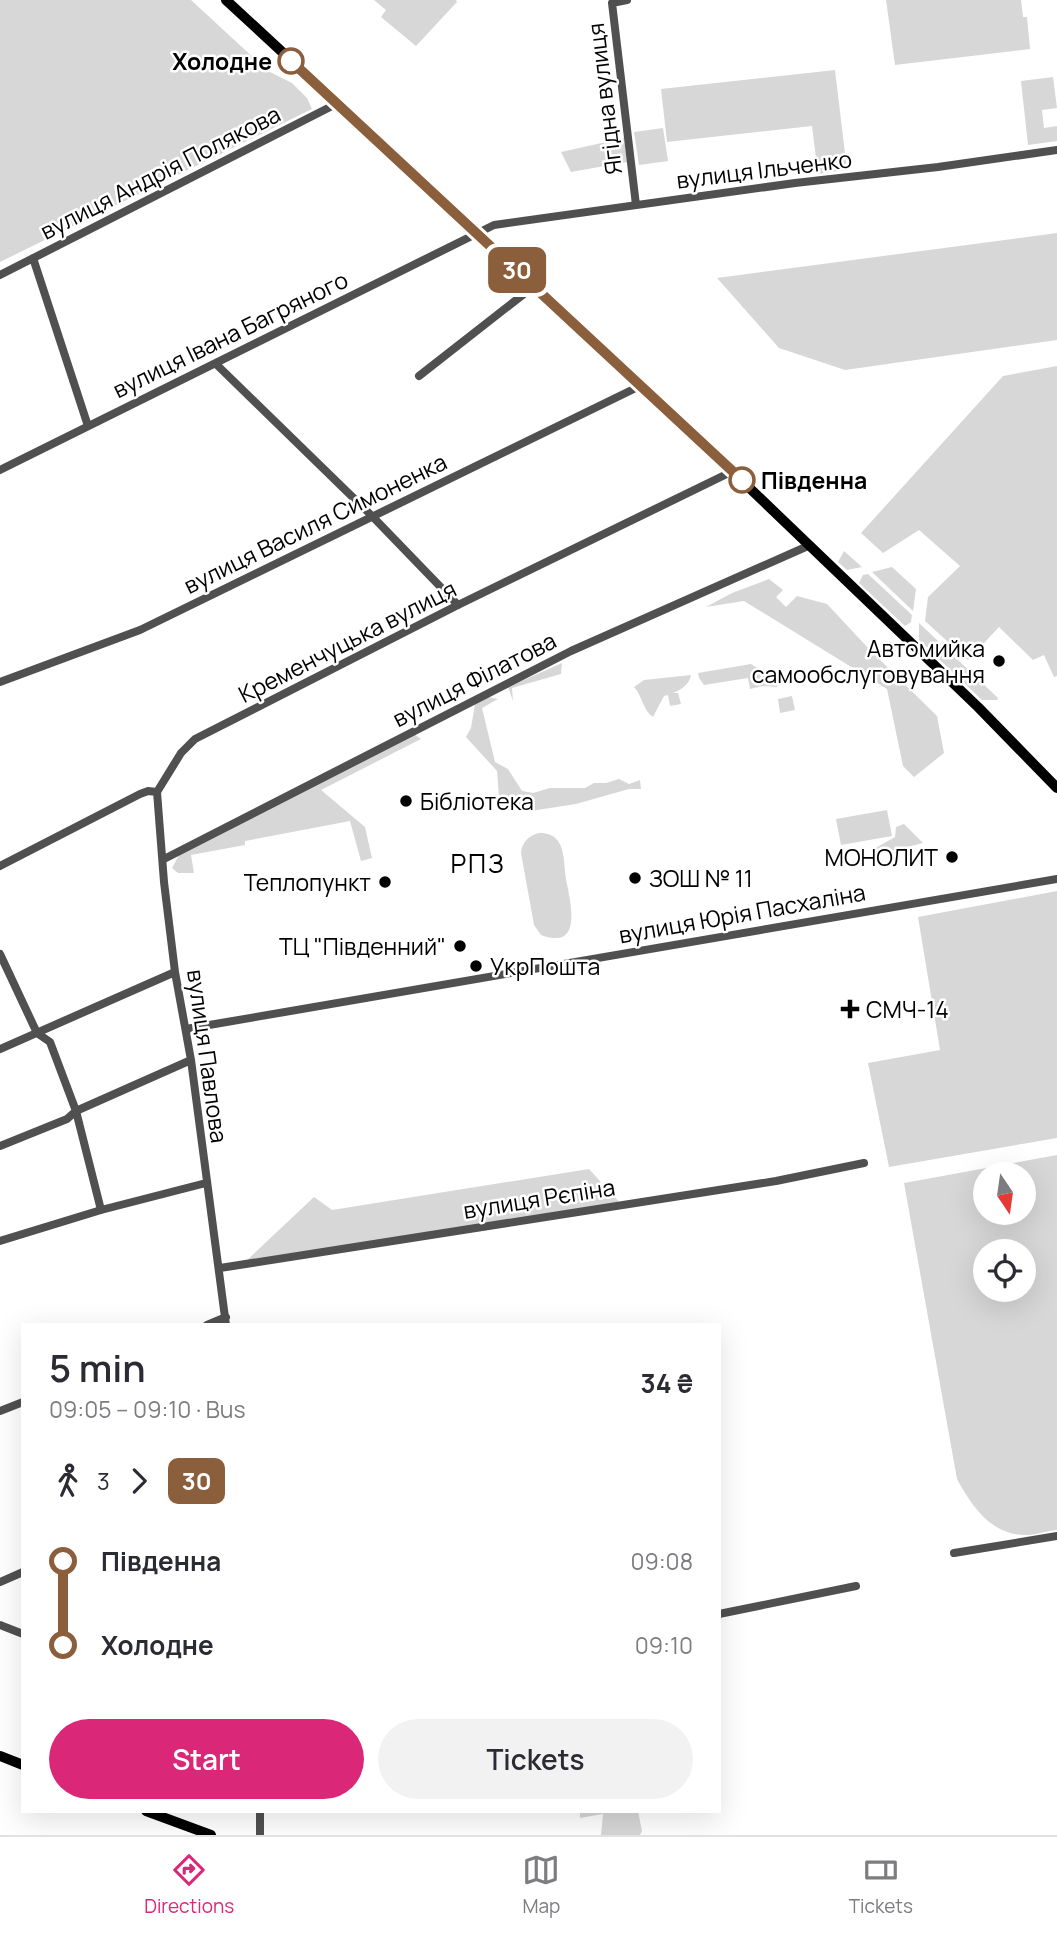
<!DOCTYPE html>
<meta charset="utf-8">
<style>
:root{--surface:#fff;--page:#f2f2f3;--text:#2b2b33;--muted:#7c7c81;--line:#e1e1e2;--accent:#db2777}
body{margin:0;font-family:Manrope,sans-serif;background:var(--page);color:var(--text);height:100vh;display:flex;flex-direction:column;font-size:26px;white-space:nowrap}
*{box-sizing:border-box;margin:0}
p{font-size:23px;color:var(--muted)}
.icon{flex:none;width:38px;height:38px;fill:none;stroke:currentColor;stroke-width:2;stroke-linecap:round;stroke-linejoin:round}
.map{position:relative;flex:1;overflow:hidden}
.sheet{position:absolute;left:21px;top:1323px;width:700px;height:490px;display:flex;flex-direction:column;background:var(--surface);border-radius:0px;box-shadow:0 7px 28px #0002}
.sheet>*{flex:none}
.badge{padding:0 14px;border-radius:10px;font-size:24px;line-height:46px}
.needle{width:46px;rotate:167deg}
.controls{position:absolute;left:973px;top:1162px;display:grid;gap:14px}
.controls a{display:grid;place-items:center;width:63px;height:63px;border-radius:50%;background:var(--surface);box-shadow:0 7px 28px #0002;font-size:35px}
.map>.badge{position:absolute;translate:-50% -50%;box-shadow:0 0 0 4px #fff}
.legs{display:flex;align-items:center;gap:10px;height:77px;padding:0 28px;font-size:23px}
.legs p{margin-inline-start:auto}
.head{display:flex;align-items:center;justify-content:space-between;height:119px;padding:0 28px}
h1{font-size:38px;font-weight:600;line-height:52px}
.action{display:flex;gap:14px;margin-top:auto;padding:14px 28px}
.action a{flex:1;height:80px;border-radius:42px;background:var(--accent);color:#fff;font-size:28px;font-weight:600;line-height:80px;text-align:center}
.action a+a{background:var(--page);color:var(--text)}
ul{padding:0 28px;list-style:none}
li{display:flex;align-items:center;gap:24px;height:84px;font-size:26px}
li i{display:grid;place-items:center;width:10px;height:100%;margin:0 9px;background:currentColor}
li i::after{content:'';width:18px;height:18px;margin:-9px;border:5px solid;border-radius:50%;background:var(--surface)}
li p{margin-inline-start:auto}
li:first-child i{background:linear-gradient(#0000 50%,currentColor 0)}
li:last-child i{background:linear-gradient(currentColor 50%,#0000 0)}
.tabs{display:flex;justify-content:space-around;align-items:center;height:98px;border-top:2px solid var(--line);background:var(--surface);font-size:19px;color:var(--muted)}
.tabs a{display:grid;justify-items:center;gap:4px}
.tabs .selected{color:var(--accent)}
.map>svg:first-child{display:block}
</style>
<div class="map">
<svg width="1057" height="1835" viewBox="0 0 1057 1835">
<rect width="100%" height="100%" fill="#fff"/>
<path fill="#d7d7d7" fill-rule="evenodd" d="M0 0H191L268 71 292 83 307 98 312 109 0 262Z
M374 0H456L457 2 416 46 381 17 386 10Z
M886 0H1021L1023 17H1027L1030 49 895 65Z
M835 70 847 170 818 174 812 126 667 142 661 89Z
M1053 77 1057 108 1042 110 1044 128 1057 126V141L1028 145 1021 81Z
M663 128 668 161 639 165 634 132Z
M624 138 627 162 571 172 561 152Z
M1057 233V340L845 370 779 348 717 278Z
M1057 366V676L1054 677 1044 655 1033 660 999 627 968 660 925 621 928 597 960 566 919 530 883 553 861 533 1003 376Z
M844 551 862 567 847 570 838 562Z
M892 567 916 589 913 611 872 572Z
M868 574 912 615 911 622 905 626 859 583 863 575Z
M769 579 783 590 776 597 786 607 797 596 827 604 870 650 937 716 944 753 914 777 903 766 887 689 744 601 706 607 732 593Z
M919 623 998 698 997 700H982L919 640Z
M562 663 561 674 512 688 513 701 508 687Z
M751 664 779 682 777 687 763 686 750 689 748 678 704 685 699 678 698 673Z
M691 675C689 685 682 689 673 693H678L681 704 670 706 668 695 664 696 653 717C643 711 642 695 634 687L644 680Z
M792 696 795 710 780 713 778 699Z
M488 697 498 699 482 708 495 762 508 769 522 791 533 793 550 788H585L594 783H606L619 779 629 784 640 780 641 789H629L576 804 524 812 505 803 499 796 497 771 466 737 471 728 475 704Z
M414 734 421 739 321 790 365 827 372 858 361 861 350 821 245 841V845L191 855 194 873H178L172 868 179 855Z
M887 810 892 836 841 845 836 819Z
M904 824 923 843 883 853 872 850 895 837 896 827Z
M539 833C546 833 553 834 558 841 565 850 564 868 566 879 570 901 584 951 541 935L534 925 521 853C522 842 528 836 539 833Z
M1057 891V1138L889 1167 868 1063 940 1050 918 917Z
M1057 1155V1530C1048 1531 1038 1534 1029 1535 993 1537 972 1507 957 1479L904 1183ZM1024 1174V1213H985V1174ZM1024 1251V1290H985V1251Z
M589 1169 622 1205 243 1264 314 1197 332 1210Z
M580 1811H638L642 1831 640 1835H601L603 1814 580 1818Z"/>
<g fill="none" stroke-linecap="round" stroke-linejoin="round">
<path stroke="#505050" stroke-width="8" d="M627 0 612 3 636 205
M33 258 88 426
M0 275 338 103
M216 364 372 516 458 605
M419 376 534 286
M0 470 494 225 795 183 938 167 1057 150
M0 682 140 630 642 385
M157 792 164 882 175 972 191 1060 226 1325
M164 859 571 651 808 546
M0 866 140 794 148 791 157 792 181 753 195 739 458 605 733 471
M0 954 37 1033 50 1042 76 1111 101 1210
M186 1029 1057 879
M0 1049 175 972
M0 1146 67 1119 76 1111 191 1060
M0 1241 101 1210 206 1183
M220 1268 776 1181 864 1163
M207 1325 226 1317
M0 1411 23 1402
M954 1553 1057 1536
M0 1582 23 1572
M719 1614 856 1586
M0 1625 23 1634
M260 1811V1835"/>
<path stroke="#000" stroke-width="10" d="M226 0 642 385 978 707 1057 788
M0 1756 23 1765
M146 1811 211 1835"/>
</g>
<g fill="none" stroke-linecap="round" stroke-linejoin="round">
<g stroke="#fff" stroke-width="16">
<path id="line-1" d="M291 61 742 480"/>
</g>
<use href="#line-1" stroke="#8b5e3c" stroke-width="10"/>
</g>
<g fill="#fff" stroke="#8b5e3c" stroke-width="3.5">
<circle cx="291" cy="61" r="12"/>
<circle cx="742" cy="480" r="12"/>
</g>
<g fill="#000" stroke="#fff" stroke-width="2.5">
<circle cx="999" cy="661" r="7"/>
<circle cx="406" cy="801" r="7"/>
<circle cx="952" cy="857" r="7"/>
<circle cx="635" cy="878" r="7"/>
<circle cx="385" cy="882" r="7"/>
<circle cx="460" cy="946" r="7"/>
<circle cx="476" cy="966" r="7"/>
<path d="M846.5 998.5h7v7h7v7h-7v7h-7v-7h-7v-7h7z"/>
</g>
<g text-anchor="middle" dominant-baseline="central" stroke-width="5" stroke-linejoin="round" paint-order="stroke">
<g font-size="23" font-weight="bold" fill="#000" stroke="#fff" text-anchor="end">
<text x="272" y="61">Холодне</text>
<text x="761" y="480" text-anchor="start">Південна</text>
</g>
<g font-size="23" fill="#000" stroke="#fff">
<text transform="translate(604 99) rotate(-97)">Ягідна вулиця</text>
<text transform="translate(764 169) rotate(-7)">вулиця Ільченко</text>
<text transform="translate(160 172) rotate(-27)">вулиця Андрія Полякова</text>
<text transform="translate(230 334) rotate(-26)">вулиця Івана Багряного</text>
<text transform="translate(315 523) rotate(-26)">вулиця Василя Симоненка</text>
<text transform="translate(347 641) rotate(-27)">Кременчуцька вулиця</text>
<text transform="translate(474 679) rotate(-27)">вулиця Філатова</text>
<text transform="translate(742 913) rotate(-10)">вулиця Юрія Пасхаліна</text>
<text transform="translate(208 1056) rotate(82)">вулиця Павлова</text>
<text transform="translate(539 1198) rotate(-9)">вулиця Рєпіна</text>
</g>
<g font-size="23" fill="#000" stroke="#fff" text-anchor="end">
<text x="985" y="648">Автомийка<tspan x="985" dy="26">самообслуговування</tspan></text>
<text x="420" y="801" text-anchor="start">Бібліотека</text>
<text x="938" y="857">МОНОЛИТ</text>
<text x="649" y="878" text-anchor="start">ЗОШ № 11</text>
<text x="371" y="882">Теплопункт</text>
<text x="446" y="946">ТЦ "Південний"</text>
<text x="490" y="966" text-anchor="start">УкрПошта</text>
<text x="866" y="1009" text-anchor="start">СМЧ-14</text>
</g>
<g font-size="26" letter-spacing="2" fill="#000" stroke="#fff">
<text x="478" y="863">РПЗ</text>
</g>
</g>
</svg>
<div class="controls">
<a><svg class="needle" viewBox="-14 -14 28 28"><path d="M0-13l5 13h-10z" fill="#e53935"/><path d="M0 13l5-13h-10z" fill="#7c7c81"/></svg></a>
<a><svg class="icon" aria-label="locate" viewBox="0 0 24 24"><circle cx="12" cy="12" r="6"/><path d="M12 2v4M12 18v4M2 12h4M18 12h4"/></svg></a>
</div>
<b class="badge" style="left:517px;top:270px;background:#8b5e3c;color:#fff">30</b>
<section class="sheet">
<div class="head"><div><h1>5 min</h1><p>09:05 – 09:10 · Bus</p></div><b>34 ₴</b></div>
<div class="legs"><svg class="icon" aria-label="walk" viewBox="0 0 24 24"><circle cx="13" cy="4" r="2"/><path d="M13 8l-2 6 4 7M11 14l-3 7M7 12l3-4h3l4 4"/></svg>3<svg class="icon" aria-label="forward" viewBox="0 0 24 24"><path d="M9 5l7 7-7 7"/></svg><b class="badge" style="background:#8b5e3c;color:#fff">30</b></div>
<ul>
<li><i style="color:#8b5e3c"></i><b>Південна</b><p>09:08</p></li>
<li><i style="color:#8b5e3c"></i><b>Холодне</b><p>09:10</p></li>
</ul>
<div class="action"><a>Start</a><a>Tickets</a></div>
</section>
</div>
<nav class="tabs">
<a class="selected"><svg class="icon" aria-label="directions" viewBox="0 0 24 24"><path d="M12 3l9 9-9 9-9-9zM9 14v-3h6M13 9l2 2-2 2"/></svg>Directions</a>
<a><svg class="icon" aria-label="map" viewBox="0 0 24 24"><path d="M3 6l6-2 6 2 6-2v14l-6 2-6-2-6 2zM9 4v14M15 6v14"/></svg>Map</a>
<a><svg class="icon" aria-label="tickets" viewBox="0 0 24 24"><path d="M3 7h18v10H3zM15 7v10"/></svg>Tickets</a>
</nav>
